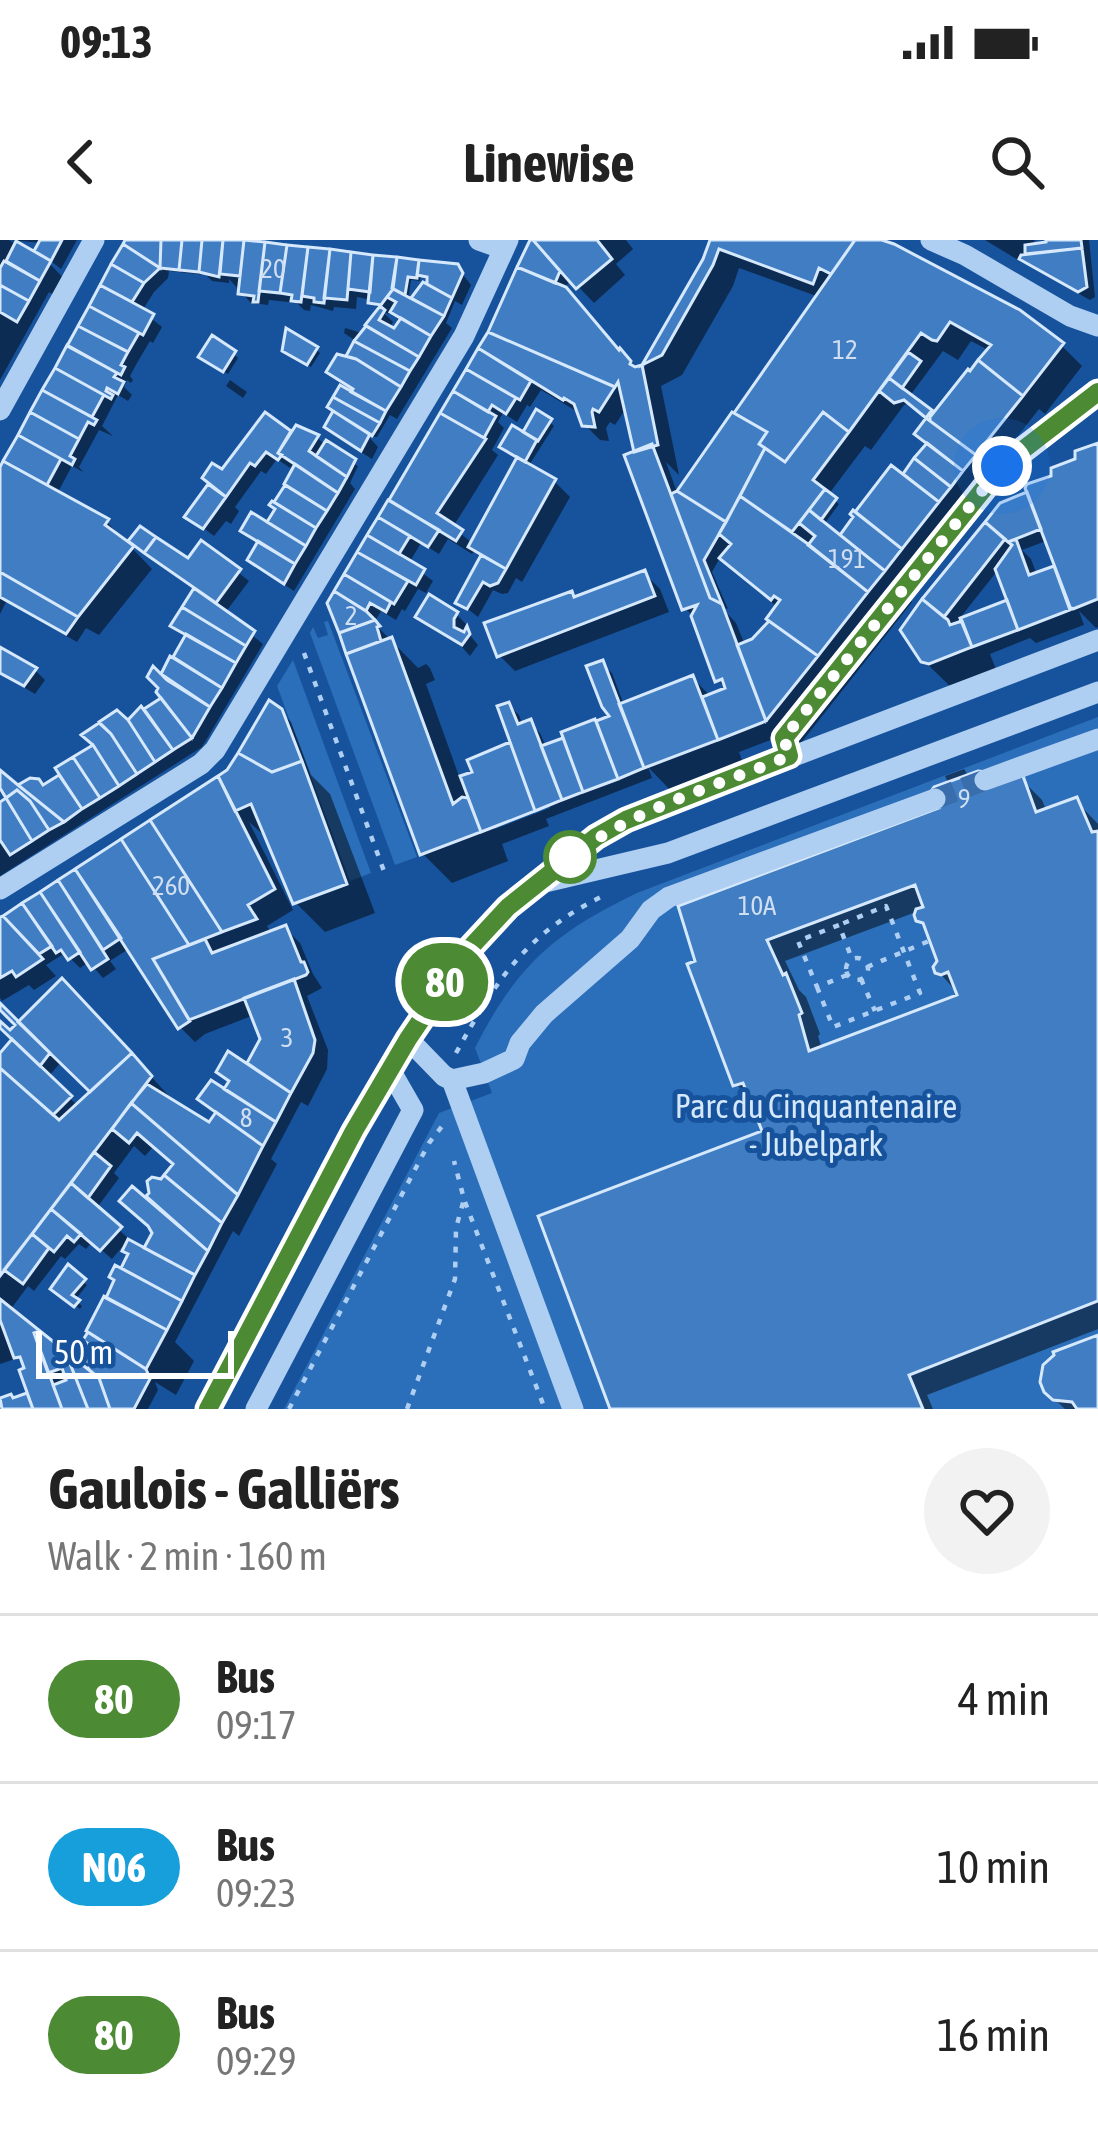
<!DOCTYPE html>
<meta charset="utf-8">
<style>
:root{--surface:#fff;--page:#f2f2f2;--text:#222;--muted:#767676;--line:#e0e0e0}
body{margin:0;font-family:"Asap Condensed",sans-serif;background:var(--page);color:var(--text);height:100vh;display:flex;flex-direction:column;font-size:45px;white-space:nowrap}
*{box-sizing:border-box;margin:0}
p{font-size:39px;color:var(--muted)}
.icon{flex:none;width:66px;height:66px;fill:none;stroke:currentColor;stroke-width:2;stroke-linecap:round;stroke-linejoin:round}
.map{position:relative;height:1169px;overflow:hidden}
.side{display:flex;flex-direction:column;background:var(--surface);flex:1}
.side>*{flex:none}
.badge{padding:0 24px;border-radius:39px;font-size:42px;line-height:78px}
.scale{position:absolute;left:36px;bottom:30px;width:198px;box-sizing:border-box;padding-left:12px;border:6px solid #fff;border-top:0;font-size:33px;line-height:42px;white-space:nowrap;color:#fff;-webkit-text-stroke:9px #17539c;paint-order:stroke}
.you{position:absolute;width:60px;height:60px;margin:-30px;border:9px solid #fff;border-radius:50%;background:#1a73e8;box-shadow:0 0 0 18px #1a73e833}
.map>.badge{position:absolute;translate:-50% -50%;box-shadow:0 0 0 6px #fff}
.round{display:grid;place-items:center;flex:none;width:126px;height:126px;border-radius:63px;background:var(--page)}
.summary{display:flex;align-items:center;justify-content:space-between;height:204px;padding:0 48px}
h1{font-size:57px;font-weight:700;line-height:90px}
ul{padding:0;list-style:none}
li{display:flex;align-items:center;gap:36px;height:168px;padding:0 48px;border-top:3px solid var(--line)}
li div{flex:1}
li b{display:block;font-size:45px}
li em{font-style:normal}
li .badge{min-width:132px;font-weight:700;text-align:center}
.status{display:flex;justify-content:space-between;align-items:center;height:84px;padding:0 60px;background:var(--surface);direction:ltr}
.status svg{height:33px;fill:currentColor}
header{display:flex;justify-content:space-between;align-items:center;height:156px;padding:0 48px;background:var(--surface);font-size:54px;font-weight:700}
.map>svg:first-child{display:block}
</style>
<div class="status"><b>09:13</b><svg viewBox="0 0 49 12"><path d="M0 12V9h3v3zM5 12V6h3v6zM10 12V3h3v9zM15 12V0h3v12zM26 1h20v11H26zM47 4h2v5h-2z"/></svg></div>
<header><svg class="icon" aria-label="back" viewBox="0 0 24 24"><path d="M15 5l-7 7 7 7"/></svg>Linewise<svg class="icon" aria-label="search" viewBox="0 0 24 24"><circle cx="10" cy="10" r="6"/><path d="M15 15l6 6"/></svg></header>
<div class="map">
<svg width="1098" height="1169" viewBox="0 0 1098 1169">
<rect width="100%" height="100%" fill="#17539c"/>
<path fill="#2b6eb9" d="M328 381 417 617 395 625 310 393 313 387 318 398 328 395 324 382Z
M293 420 371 633 350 641 277 446Z
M1098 477V1169H284L439 873 492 853 475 808C517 725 554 693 637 653Z"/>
<path fill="#0007" fill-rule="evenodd" d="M0 0H9L46 22 47 20 38 10 42 3 10 0H77L61 29 52 22 50 24 69 44 61 59 49 52 0 140Z
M129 0H219L457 27 471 45 462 65 455 61 446 83 452 88 397 179 390 175 377 197H369L378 207 372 219 337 197 327 187 336 172 365 157 340 141 330 132 347 119 359 103 344 93 345 88 365 94 380 71 372 60 357 57 356 69 334 67 333 71 311 65 310 71 304 70 297 63 269 60 268 65 251 63 229 39V43L212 41 206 35 169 31 168 38 154 52 142 71 162 87 153 103 150 101 137 123 130 136 133 140 131 143 127 140 124 147 132 155 128 161 118 155 102 186 113 196 99 190 79 227 83 232 72 226 57 254 107 282 152 329 99 395 86 388 77 402 6 362 0 374V233L16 230 7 221ZM421 34 438 52 415 58 425 68 407 69 411 40 420 41ZM393 71 403 80 395 92 389 89 393 82 384 73 392 74Z
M533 0H626L633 9 616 24 625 35 594 63 570 38 565 51 637 129 644 128 705 20 713 0H873L1019 72 1062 106 1082 126 1045 174 1039 169 993 228 987 224 947 274 953 279 919 322 913 317 893 343 912 362 797 508 784 495 739 512 745 529 676 556 648 527 652 538 546 579 549 586 502 604 508 621 452 643 423 614 330 363 491 93ZM739 28 819 57 678 255 666 222 679 235 661 146 682 135 733 46ZM971 101 990 111 935 177 909 157 943 111 958 120ZM541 150 581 174 584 184 600 200 609 201 606 188 610 182 615 185 627 167 637 213 685 368 696 379 718 440 728 451 711 457 693 438 624 465 612 433 602 424 614 477 565 494 567 499 546 507 540 493 530 483 523 486 519 475 509 465 514 504 471 521 476 533 460 539 426 444 435 440 430 428 426 424 418 428 374 383 381 371 396 380 402 369 405 371 418 349 426 353 433 341 409 323 421 303 439 314 448 299 472 314 475 310 483 318 459 362 478 377 493 350 502 354 508 353 516 338 522 342 570 257 554 241 528 227 554 186 550 182 537 173 524 196 520 218 473 304 453 287 498 215 492 210 504 188 498 182 503 173 517 182 527 165 530 167ZM910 163 930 178 918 193 929 204 904 238 840 299 823 286 839 264 828 255 865 206 871 210 904 165ZM761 185 779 202 757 189ZM721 316 778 368 764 393 745 405 736 383 721 367 728 369 712 332ZM548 562 550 568 495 589 491 585Z
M985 0H1035L1031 7 1049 5V0H1089L1095 57 1090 60 1033 28 1024 20 1023 23Z
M316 109 320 113 311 127 290 115Z
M234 114 238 118 228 134 206 120Z
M230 140 247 152 243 158 226 146Z
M266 176 292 195 317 197 326 206 358 226 350 243 355 249 294 351 261 329 251 319 260 304 243 290 268 287 279 270 275 266 302 218 299 216 290 228 277 219 266 234 261 231 235 267 239 271 231 284 226 281 214 296 188 276Z
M1098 206V387L1096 388 1079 371 1084 385 1036 403 1030 398 990 414 999 437 954 450 923 420 903 390 1054 238ZM1046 301 1058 327 1037 335 1031 319 1022 310ZM998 330 1010 362 952 388Z
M202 304 249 341 225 373 263 404 202 507 0 636V561L2 564 10 559 0 542V534L18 549 44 548 63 536 96 506 85 495 117 473 128 484 166 458 162 439 187 397 174 385 197 349 188 323Z
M644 333 660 349 669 372 515 431 500 416 576 360Z
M456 374 466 384 464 388 478 405 470 416 460 405 428 386 419 376Z
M0 411 36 431 45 440 35 454 0 433Z
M280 471 291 482 311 535 330 554 375 673 325 692 296 663 267 598 249 582 293 670 267 686 271 693 285 688 300 703 313 734 322 748 307 756 328 810 327 829 308 866 301 862 271 919 277 924 239 996 233 991 175 1102 194 1121 176 1155 155 1142 158 1150 148 1169H0V1161L11 1157 14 1161 26 1156 34 1165 29 1129 18 1118 0 1124V818L77 757 171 858 169 861 210 886 225 853 248 828 263 799 254 775 205 794 195 802 180 787 130 708 110 721 116 729 103 738 89 722 80 728 71 719 68 721 62 715 46 725 56 736 34 750 29 745 2 761 0 758V681L229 533ZM62 821 94 852 78 866 48 837ZM134 906 145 916 154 906 176 925 146 961 156 993 145 1012 127 1002 129 999 96 969 119 938 114 933ZM92 1002 112 1019 122 1007 130 1016 122 1032 94 1125 88 1133 10 1070 28 1046 34 1051 61 1016 65 1019 79 1004 86 1009Z
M964 529 969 537 1022 540 1042 560 1047 572 1076 561 1098 584V1089L927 1155 933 1169H613L766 893 755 863 736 844 691 725 943 569 949 545 945 536ZM916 672 928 689 940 721 938 731 961 757 822 809 818 796 820 794 806 757 799 750 785 721Z
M68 1029 87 1045 75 1060 82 1066 80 1069 58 1052Z
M1098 1098V1169H1065L1048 1153Z"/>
<path fill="#407dc2" stroke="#d6e8fc" stroke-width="3" fill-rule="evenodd" d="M40 0H62L51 21 34 11Z
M125 0H161L160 28 123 4Z
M161 0H182L179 30 160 28Z
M182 0H202L199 32 179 30Z
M202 0H223L219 37 199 32Z
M223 0H244L240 36 220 34Z
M244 0 265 2 258 62H253L254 56 238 54Z
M530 0H533L560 31 555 43 517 27Z
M533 0H597L612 19 576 49Z
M710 0H855L831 34 819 28 813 44 719 9 713 25 662 115 642 125 703 19Z
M855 0H882L894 4 1020 70 1064 103 1023 156 978 120 991 105 950 82 937 101 932 100 921 93 849 192 823 172 785 222 759 204 767 192 734 173Z
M1046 0H1081L1082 8 1025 14V5L1046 2Z
M16 1 51 21 40 41 6 21Z
M265 2 287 5 280 53 259 51Z
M123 4 160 28 144 43 111 24Z
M287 5 308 7 301 62 291 61 292 55 280 53Z
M308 7 330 9 324 63 314 62V58L302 56Z
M1082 8 1087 47 1078 52 1019 19 1021 15Z
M330 9 351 12 347 60 324 58Z
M351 12 373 15 370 52 348 49Z
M373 15 397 17 393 49 381 65 368 63Z
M397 17 419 20 417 38 408 37 405 55 392 48Z
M419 20 458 24 463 33 452 58 427 44V37L417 35Z
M4 21 40 41 29 61 0 45V28Z
M111 24 144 43 132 62 100 45Z
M517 27 566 47 619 110 620 108 631 121 630 124 635 127 642 125 658 205 634 212 618 142 615 147 488 92Z
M423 42 452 58 444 76 411 58Z
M0 45 29 61 17 82 0 72Z
M100 45 154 74 143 95 89 66Z
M393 49 444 76 431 96 390 72 396 62 387 57Z
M89 66 139 93 128 112 78 86Z
M380 66 385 70 379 80 394 88 401 78 431 96 419 117 365 85Z
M78 86 128 112 121 125 125 127 121 135 67 106Z
M366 86 419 117 410 131 354 101Z
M286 88 318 107 307 125 282 111Z
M488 92 615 147 599 172 593 169 592 172 595 187 582 186 574 164 564 158 563 160 478 108Z
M212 95 236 111 223 132 198 117Z
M354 101 410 131 401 147 356 119 346 116Z
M67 105 117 133 114 137 124 142 118 154 107 148 106 151 113 155 111 159 55 128Z
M478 108 531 141 520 160 466 129Z
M908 112 921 121 902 148 889 138Z
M337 114 356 119 401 147 386 171 351 152 353 149 326 132Z
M978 120 1023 156 976 215 930 181V177L968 129 970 131Z
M55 128 104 155 92 177 42 150Z
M466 129 516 158 506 174 492 165 488 172 453 151Z
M889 138 932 170 926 178 904 160 894 163 879 151Z
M340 145 386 171 380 183 333 157Z
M42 150 97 180 94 185 88 182 79 199 30 172Z
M453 151 496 176 484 198 440 173Z
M333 157 380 183 372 196 327 167Z
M536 169 552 179 538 201 523 192Z
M333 171 370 194 361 211 324 187Z
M30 172 79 199 70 216 75 219 72 225 18 195Z
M265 172 291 191 278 213 282 215 278 220 266 212 255 226 250 223 226 257 202 238 212 223 222 229Z
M732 172 767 192 759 204 765 208 726 282 677 251Z
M823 172 849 192 813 240 825 249 792 292 740 256 765 208 785 222Z
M440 173 486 199 437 273 463 290 456 301 389 260Z
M926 178 976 215 963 231 914 194Z
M296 185 319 195 309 211 347 237 338 253 278 213Z
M512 185 537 200 525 222 499 207Z
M18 195 61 219 47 245 3 221Z
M326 200 356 219 347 237 316 216Z
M927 203 963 231 951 247 914 218Z
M1098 203V359L1073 369 1070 367 1025 248 1027 244 1051 236V228L1075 219V211Z
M652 204 710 358 722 364 766 481 718 500 702 457 725 448 722 439 715 442 691 376 697 365 682 370 624 215Z
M517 217 556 239 506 329 468 307Z
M914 218 951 247 939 262 903 234Z
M3 221 109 279 105 285 134 306 78 377 0 332V227Z
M295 224 338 253 327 271 284 244Z
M891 225 939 262 902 309 855 272Z
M208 244 226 257 203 289 184 277Z
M285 245 327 271 316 288 274 262Z
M825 249 837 258 821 280 809 270Z
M677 251 726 282 704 320 722 364 710 358 671 254Z
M1027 252 1041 289 1008 302 985 282 1000 263Z
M740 256 808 304 868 352 818 416 766 379 780 360 774 356 771 360 719 318 731 304 719 294Z
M388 260 439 290 428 307 378 277Z
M272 261 316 288 306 306 267 282 275 269 269 265Z
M809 270 885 331 868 352 808 305 815 296 799 283Z
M853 270 902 309 885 331 840 295 853 277 850 274Z
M251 272 306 306 295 324 240 291Z
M378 277 410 296 399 314 367 295Z
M985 282 1005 299 944 377 922 359Z
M140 286 156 297 144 313 128 301Z
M367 295 425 329 416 345 357 312Z
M156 297 188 318 201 300 241 329 216 363 144 313Z
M1016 299 1029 335 1054 326 1070 370 1018 390 995 329 1012 305 1008 302Z
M258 301 295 324 284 344 247 320Z
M357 312 408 341 394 364 344 334Z
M481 315 506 329 498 343 490 346 483 342 467 369 455 363Z
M645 330 655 356 497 417 484 383 572 351 574 357Z
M0 332 78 377 66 394 0 357Z
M344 334 391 362 386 372 370 363 366 371 334 351Z
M194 348 255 391 246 406 182 367Z
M334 351 366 371 375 380 339 393 327 363Z
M429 354 458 372 454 379V387L464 392 467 386 470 394 462 405 415 377Z
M922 359 948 380 950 385 962 381 972 407 929 424 921 422 900 390Z
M1007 360 1018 390 972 407 960 378Z
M182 367 246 406 236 423 170 386Z
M375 380 380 386 377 387 381 401 346 414 339 393Z
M769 381 818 416 766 481 737 405 752 399Z
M186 394 236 423 222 448 173 417Z
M392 397 453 564 462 557 468 558 481 592 420 615 346 414Z
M0 407 37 428 24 446 0 433Z
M170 416 222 448 210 467 161 434Z
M603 420 644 528 618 539 596 481 609 476 602 467 586 426Z
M153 426 167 440 210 467 192 498 156 452 158 448 147 437Z
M693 435 718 500 644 528 619 464Z
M161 458 192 498 173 510 144 469Z
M269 460 282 469 302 521 272 532 238 513Z
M509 462 518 484 531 479 562 560 535 571 497 466Z
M141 466 173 510 155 522 128 480Z
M117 470 128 480 155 522 137 534 111 494 99 482Z
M595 479 618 539 583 552 561 492Z
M99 483 111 494 137 534 119 546 93 505 81 495Z
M563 498 583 552 562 560 541 506Z
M510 502 535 571 481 592 460 536 472 532 467 520Z
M93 505 119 546 100 558 73 517Z
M238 513 272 532 302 521 347 644 293 664 251 564 235 571 218 536 227 530Z
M73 517 100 558 82 569 55 528Z
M0 530 18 545 64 582 49 590 30 561 17 550 6 558 0 548Z
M978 531 1023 536 1036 572 1077 557 1092 592 1098 591V1061L909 1135 923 1169H610L538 976 762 891 743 843 733 846 687 724 695 721 678 666 939 568 932 550 934 547ZM915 645 923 667 916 669 914 675 916 681 923 683 937 721 933 727 935 733 941 735 948 732 957 755 809 811 799 775 802 773 786 733 783 735 767 700Z
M59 535 82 569 64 582 18 545 30 538 39 539 43 545Z
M218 536 275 649 248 665 257 679 222 692 150 580Z
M17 550 30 561 49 590 32 601 6 558Z
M6 558 32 601 10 615 0 600V562Z
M150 580 222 692 189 705 121 599Z
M121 599 189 705 153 719 190 781 178 789 75 629Z
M75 629 121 698 103 710 58 640Z
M58 640 108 719 91 730 40 652Z
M40 652 80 712 68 720 61 710 56 713 22 663Z
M22 663 52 706 39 714 3 676Z
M3 676 43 719 16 737 12 731 0 738V677Z
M286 685 301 722H304L308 732 306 735 189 780 153 719 205 699 212 713Z
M62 738 132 813 90 852 18 782Z
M294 739 315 800 313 813 291 853 247 823 260 799 244 758Z
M0 763 50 813 40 826 0 788V781L10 790 15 785 0 770Z
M12 799 72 856 53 875 0 828V813Z
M228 811 291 853 276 882 224 849 229 841 216 832Z
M132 813 152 836 0 1036V828L59 880Z
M211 840 276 882 263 906 197 859Z
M147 844 209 882 216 872 263 906 238 955 131 863Z
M131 863 238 955 222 983 164 935 173 924 137 893 129 903 112 889Z
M94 912 111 926 88 958 71 943Z
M164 935 222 983 208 1011 146 956 149 953 147 941 152 937 161 939Z
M71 943 122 987 100 1011 51 969Z
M132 946 208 1011 195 1035 144 1008 152 993 148 986 119 961Z
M51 969 81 994 74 1002 67 996 54 1012 32 994Z
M32 994 49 1008 23 1044 4 1030Z
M128 999 195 1035 182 1061 121 1028 128 1014 122 1011Z
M68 1024 86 1039 72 1055 80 1060 74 1067 50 1049Z
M115 1025 182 1061 167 1090 106 1058 114 1040 109 1037Z
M104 1056 167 1090 146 1129 86 1091Z
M0 1059 40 1091 34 1093 62 1169H33L19 1130 24 1128 20 1117 14 1118 0 1080Z
M40 1091 65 1111 88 1169H62L53 1145 66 1140 62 1128 48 1133 34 1093Z
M88 1092 146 1129 150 1139 134 1169H110L99 1138 88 1129 91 1124 82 1117 87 1103 83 1100Z
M1098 1095V1169H1077L1072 1162 1053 1160 1044 1152 1040 1142 1043 1125 1054 1115 1053 1112Z
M65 1111 99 1138 110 1169H88Z
M27 1153 33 1169H2L0 1158 11 1154 13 1158Z"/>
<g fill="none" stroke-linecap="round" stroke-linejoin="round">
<path stroke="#3a6dab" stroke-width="21" stroke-dasharray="21 10" stroke-linecap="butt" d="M935 559 985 540"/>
<path stroke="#aecef2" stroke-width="4.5" stroke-dasharray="6 9" stroke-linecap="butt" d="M304 413 385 634
M846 729a11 11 0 1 1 22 0a11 11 0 1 1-22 0Z
M867 727 929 701
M847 735 817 747 798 701 839 685 852 719
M861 739 875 771
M817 747 833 787 920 753 886 666 839 685
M456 813C497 739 526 693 605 655
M465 962 543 1164
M289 1169 429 903 443 885
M407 1169 455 1039 456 988 464 959 454 921"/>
<path stroke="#aecef2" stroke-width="21" d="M479 0 504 9
M931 0 965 15 1070 76 1098 86
M0 170 94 0
M789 516 784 498 1002 226 1098 152
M985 540 1098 499
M545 642 668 613 1098 452
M0 649 201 524 215 510 464 96 508 0
M408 799 444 836 452 840 573 1169
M452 840 484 833 514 819 520 803 544 774 630 699 651 670 669 657 935 559
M208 1169C266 1058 322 945 386 838 412 793 437 747 471 707 514 656 568 613 626 580L1098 400
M256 1169 413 870 390 830"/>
</g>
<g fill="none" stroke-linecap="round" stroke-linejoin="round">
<g stroke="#fff" stroke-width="27">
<path id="line" d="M208 1169 354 891 408 799 469 709 508 667 596 597 626 580 789 516 784 498 1002 226 1098 152"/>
</g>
<use href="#line" stroke="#4c8b33" stroke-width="18"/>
<path stroke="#fff" stroke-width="12" stroke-dasharray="0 21.6" d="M570 617 568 619C635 568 712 548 789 516L784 498 1002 226"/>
</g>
<circle fill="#fff" stroke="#4c8b33" stroke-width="6" cx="570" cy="617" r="24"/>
<g text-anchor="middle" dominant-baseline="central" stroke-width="10" stroke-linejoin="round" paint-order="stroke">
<g font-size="27" fill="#cfdef0">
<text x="273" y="28">20</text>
<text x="845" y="109">12</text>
<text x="847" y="318">191</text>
<text x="351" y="375">2</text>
<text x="964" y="558">9</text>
<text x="171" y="645">260</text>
<text x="757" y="665">10A</text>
<text x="287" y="797">3</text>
<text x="246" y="877">8</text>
</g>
<g font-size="33" fill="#d6e8fc" stroke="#17539c">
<text x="816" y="866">Parc du Cinquantenaire<tspan x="816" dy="38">- Jubelpark</tspan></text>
</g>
</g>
</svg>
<div class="scale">50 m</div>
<div class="you" style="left:1002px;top:226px"></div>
<b class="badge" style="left:445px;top:742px;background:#4c8b33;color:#fff">80</b>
</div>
<section class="side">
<div class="summary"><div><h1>Gaulois - Galliërs</h1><p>Walk · 2 min · 160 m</p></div><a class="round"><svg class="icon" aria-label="heart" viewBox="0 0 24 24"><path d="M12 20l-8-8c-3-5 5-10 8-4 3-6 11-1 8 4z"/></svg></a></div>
<ul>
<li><span class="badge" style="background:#4c8b33;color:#fff">80</span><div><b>Bus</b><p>09:17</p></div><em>4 min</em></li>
<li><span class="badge" style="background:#169fdb;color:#fff">N06</span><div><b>Bus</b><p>09:23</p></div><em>10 min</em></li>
<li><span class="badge" style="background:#4c8b33;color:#fff">80</span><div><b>Bus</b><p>09:29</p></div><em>16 min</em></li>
</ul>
</section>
